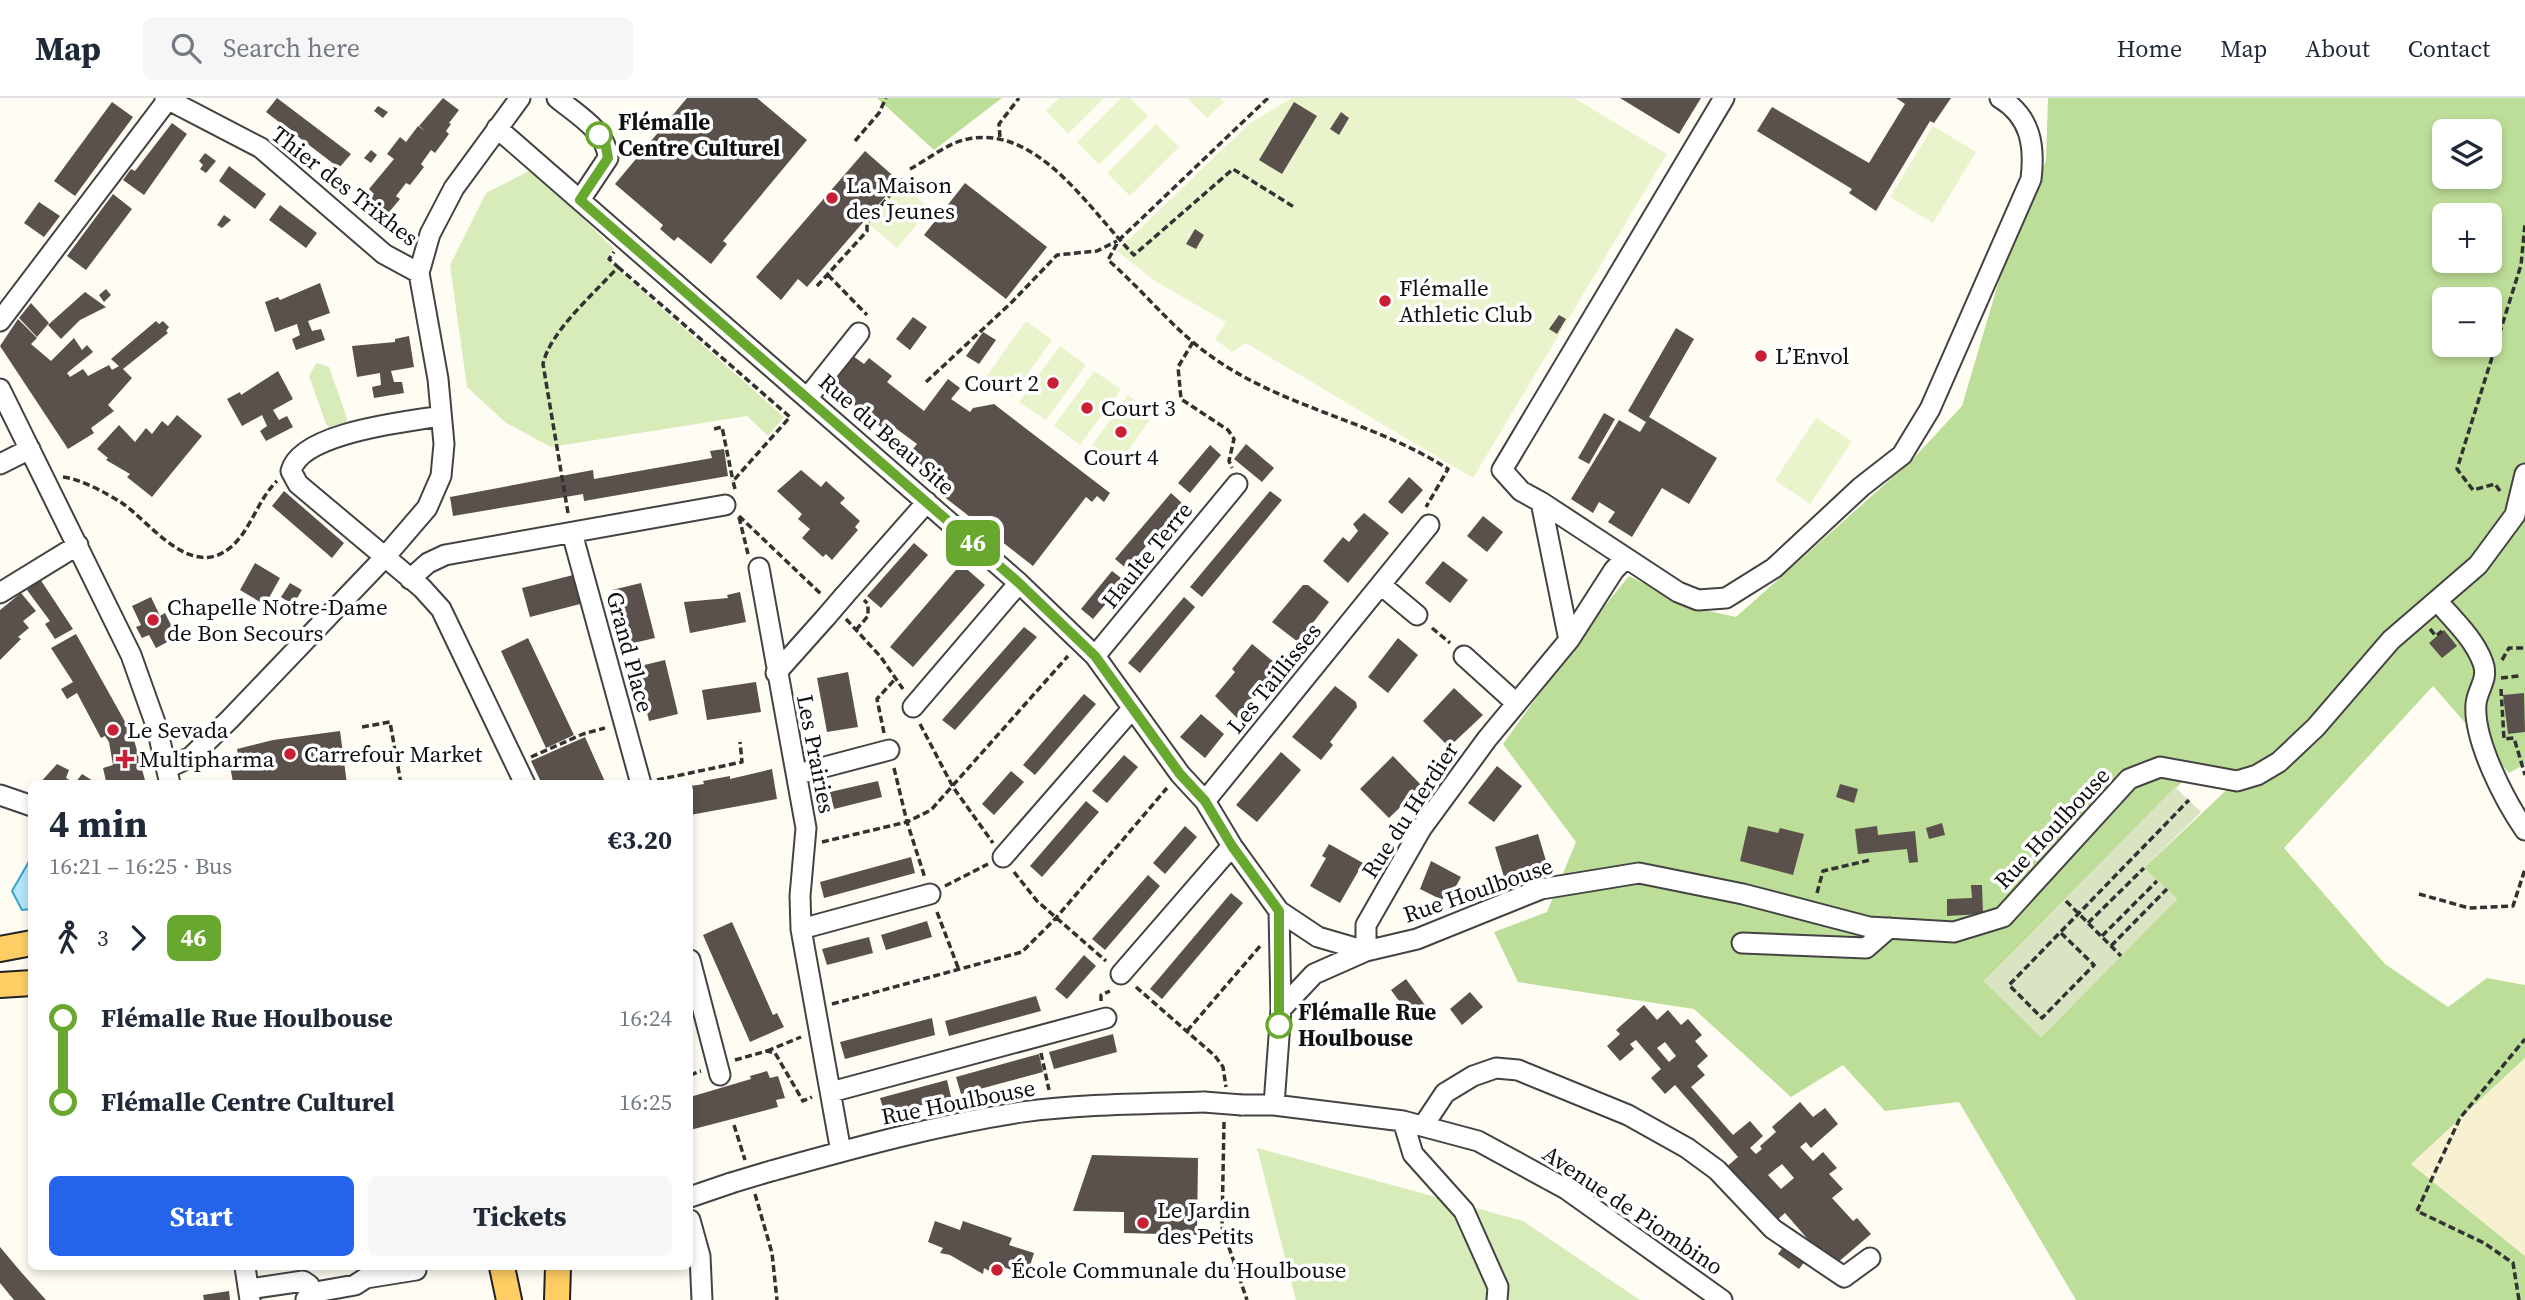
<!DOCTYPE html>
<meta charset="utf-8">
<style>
:root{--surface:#fff;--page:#f6f6f7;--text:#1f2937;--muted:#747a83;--line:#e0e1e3;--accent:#2563eb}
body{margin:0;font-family:"Source Serif 4",serif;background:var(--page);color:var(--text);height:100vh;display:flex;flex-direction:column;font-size:26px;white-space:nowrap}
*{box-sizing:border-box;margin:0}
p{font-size:23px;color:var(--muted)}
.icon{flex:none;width:38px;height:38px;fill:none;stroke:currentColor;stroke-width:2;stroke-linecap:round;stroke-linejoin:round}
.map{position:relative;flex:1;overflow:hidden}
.sheet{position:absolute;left:28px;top:682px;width:665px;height:490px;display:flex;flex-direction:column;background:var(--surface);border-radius:10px;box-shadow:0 4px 10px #0003}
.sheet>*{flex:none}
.badge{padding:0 14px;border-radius:10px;font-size:24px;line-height:46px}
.controls{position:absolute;left:2432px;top:21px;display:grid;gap:14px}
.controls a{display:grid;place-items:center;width:70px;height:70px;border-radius:10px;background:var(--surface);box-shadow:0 4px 10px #0003;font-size:35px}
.map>.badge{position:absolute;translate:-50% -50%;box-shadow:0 0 0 4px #fff}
.legs{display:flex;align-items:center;gap:10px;height:77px;padding:0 21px;font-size:23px}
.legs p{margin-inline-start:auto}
.overview{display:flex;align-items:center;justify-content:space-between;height:119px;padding:0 21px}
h1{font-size:38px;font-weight:700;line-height:52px}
.primary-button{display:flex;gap:14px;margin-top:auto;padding:14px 21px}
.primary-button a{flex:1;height:80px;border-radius:10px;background:var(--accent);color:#fff;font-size:28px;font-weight:700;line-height:80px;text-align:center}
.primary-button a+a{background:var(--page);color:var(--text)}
ul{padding:0 21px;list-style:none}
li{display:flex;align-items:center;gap:24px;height:84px;font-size:26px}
li i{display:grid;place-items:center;width:10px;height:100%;margin:0 9px;background:currentColor}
li i::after{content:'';width:18px;height:18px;margin:-9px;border:5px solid;border-radius:50%;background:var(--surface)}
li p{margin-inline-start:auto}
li:first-child i{background:linear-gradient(#0000 50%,currentColor 0)}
li:last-child i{background:linear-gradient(currentColor 50%,#0000 0)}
header{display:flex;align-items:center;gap:42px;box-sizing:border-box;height:98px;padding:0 35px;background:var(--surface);border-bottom:2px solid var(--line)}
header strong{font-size:33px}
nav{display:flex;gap:38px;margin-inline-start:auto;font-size:24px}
.search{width:490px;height:63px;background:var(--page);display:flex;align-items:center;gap:18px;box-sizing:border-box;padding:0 24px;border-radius:10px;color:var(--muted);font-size:26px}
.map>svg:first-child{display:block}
</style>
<header>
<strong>Map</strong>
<div class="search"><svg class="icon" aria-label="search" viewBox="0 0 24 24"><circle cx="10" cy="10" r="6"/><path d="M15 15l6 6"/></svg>Search here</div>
<nav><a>Home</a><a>Map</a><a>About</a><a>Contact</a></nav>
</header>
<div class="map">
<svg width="2525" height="1202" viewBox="0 0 2525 1202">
<rect width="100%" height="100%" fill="#fffcf3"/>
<path fill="#f7f1d1" d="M2525 960V1158L2411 1066Z"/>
<path fill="#d8ecba" d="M533 71 614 151 606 161 784 319 768 338 747 318 551 349 506 325 467 289 450 167 486 95Z
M316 265 329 269 347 320 345 329 332 333 326 326 309 278Z
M1257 1050 1523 1123 1640 1202H1296Z"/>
<path fill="#bdde98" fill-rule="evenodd" d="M877 0H1002L934 52Z
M2048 0H2525V666L2509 675 2433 588 2284 750 2385 866 2448 909 2487 880 2525 887V960L2411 1066 2525 1158V1202H2076L1959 1004 1885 1013 1843 967 1791 999 1694 911 1518 884 1494 834 1547 814 1576 744 1503 646 1585 532 1629 478 1691 509 1736 519 1912 362 1962 308 2000 179 2046 62ZM2445 33H2490V79H2445ZM2445 117H2490V163H2445ZM2445 201H2490V247H2445ZM2191 675 2236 683 2144 770 2177 801 2041 939 1984 883Z"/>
<path fill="#dbe4c2" d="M2175 689 2201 714 2144 770 2177 801 2041 939 1984 883Z"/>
<path fill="#e9f3cc" d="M1059 0H1104L1068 36 1046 13Z
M1121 0H1130L1148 18 1099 67 1077 44Z
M1187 0H1221L1224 4 1207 20Z
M1292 0H1574L1667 56 1473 380 1246 245 1232 254 1215 241 1226 224 1155 183 1117 153 1250 25Z
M1156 26 1179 49 1130 98 1107 75Z
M1933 28 1976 54 1933 125 1890 99Z
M901 86 930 111 897 150 868 125Z
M1026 223 1052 242 1012 298 986 279Z
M1060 248 1086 267 1046 322 1019 304Z
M1094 273 1121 291 1080 347 1054 328Z
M1128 297 1154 316 1114 372 1088 353Z
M1816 320 1852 343 1810 406 1775 382Z"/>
<path fill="#b5e5f9" stroke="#38a2d4" stroke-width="2" d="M31 760V811L22 812 12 793Z"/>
<path fill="#5a504c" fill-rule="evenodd" d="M277 0 351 56 339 70 266 14Z
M443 0 459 12 449 25 451 26 446 33 449 36 435 55 431 52 421 66 424 69 410 87 406 85 396 98 400 101 385 119 381 117 376 124 361 113 374 96 369 91 394 61 387 56 400 39 406 44 418 28 426 34 419 28Z
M687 0H757L807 42 723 143 727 146 711 166 678 139 674 143 660 131 663 127 615 86Z
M1620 0H1701L1679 36Z
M1896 0H1951L1934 25 1930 23 1876 113 1849 95 1852 91 1757 33 1772 9 1869 65 1905 6Z
M112 4 133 19 75 98 54 83Z
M1294 4 1317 18 1282 76 1259 62Z
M378 8 388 14 383 20 374 13Z
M1341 14 1349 20 1339 37 1330 31Z
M172 25 187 36 144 97 123 82 131 71 135 73Z
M371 52 377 57 371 65 364 60Z
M865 53 899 83 807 189 798 181 781 202 756 179Z
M205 55 216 63 206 75 200 71 203 67 199 63Z
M229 68 266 96 255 111 219 83Z
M965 85 1047 149 1006 201 924 137Z
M113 96 132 111 86 172 67 158Z
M39 104 60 118 44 139 24 125Z
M280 107 317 135 306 150 269 122Z
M224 117 231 122 222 130 217 127Z
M1195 131 1204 137 1196 151 1186 146Z
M320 185 330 215 308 223 312 233 321 231 325 242 296 252 292 241 300 237 297 226 275 234 265 204 278 199 280 202Z
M106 191 111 197 104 204 99 197Z
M85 194 106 209 80 222 61 241 48 227Z
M31 205 49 225 37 239 19 220Z
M1559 217 1566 221 1557 236 1549 231Z
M913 219 927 229 910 252 896 241Z
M18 221 37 240 31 246 51 263 74 240 82 252 87 247 93 254 67 275 70 279 83 271 88 278 109 267 112 272 119 268 111 261 156 223 159 226 163 223 169 229 166 233 168 235 123 271 132 280 108 307 114 313 91 330 94 335 68 351 0 248Z
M1676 230 1694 241 1649 319 1717 360 1689 406 1662 390 1632 439 1608 424 1615 414 1599 404 1593 415 1571 401 1619 322 1640 334 1646 324 1628 313Z
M983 234 996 242 979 266 966 258Z
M409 238 414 269 391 273 394 284H402L404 295 374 300 372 289 381 287 380 275 357 279 352 248 395 244V241Z
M853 258 864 266 869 260 892 278 887 284 924 313 948 281 960 290 951 301 970 314 973 310 994 306 1110 395 1104 404 1097 398 1092 404 1086 399 1033 468 920 380 927 371 908 357 917 346 890 326 886 333 831 288Z
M278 273 293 301 273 312 279 322 287 318 293 329 266 343 260 333 267 328 262 317 242 328 227 301 240 294 241 297Z
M1604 315 1615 321 1589 366 1578 360Z
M177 317 202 338 152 399 127 379 130 376 106 362 108 360 97 351 119 327 135 344 146 330 152 336 162 323 168 328Z
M1246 346 1274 370 1262 384 1234 361Z
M1210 347 1221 357 1190 395 1178 385Z
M724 351 728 378 584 403 583 396 453 418 450 399 593 372 594 381 712 360 710 353Z
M801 372 821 389 826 383 845 400 840 405 860 423 855 429 858 432 832 462 826 456 823 459 802 440 810 431 798 421 802 416 777 393Z
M1409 379 1423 392 1402 416 1388 404Z
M284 393 344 445 332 460 272 408Z
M1270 393 1282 402 1202 499 1190 489Z
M1171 395 1182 405 1127 471 1115 461Z
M1364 415 1389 435 1348 485 1323 463 1343 439 1349 444 1358 433 1353 426Z
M1483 418 1503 434 1487 454 1467 438Z
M914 445 928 457 881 510 867 498Z
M1443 463 1468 482 1450 505 1425 485Z
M255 465 280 480 265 507 240 492Z
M961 466 985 487 913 569 890 549Z
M1112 473 1125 483 1093 521 1081 511Z
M577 476 584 505 530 519 522 490Z
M40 481 73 531 55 541 45 526 50 523 27 492Z
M290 485 302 492 293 507 281 499Z
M641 485 655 540 625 547 612 492Z
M1303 487H1308L1329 504 1298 544 1272 524Z
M740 494 746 524 690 535 684 504 728 500 727 497Z
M21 495 36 513 23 523 29 530 18 539 21 541 0 562V512Z
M151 499 160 518 165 515 177 539 156 550 149 537 142 540 136 529 141 527 132 508Z
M1184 499 1195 509 1140 575 1128 565Z
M1024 529 1037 539 955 632 942 622Z
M2444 532 2457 548 2442 560 2429 545Z
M76 536 133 638 146 686H39L57 666 69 672 66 680 75 685 82 676 98 686 106 683 103 670 113 667 109 644 105 638 101 640 77 595 67 601 61 591 73 584 51 550Z
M528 540 574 637 546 650 501 553Z
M1398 540 1418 557 1388 595 1368 579Z
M1252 546 1280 569 1237 620 1215 598 1235 574 1232 571Z
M665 562 678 616 649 623 636 569Z
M848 574 858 629 827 634 817 580Z
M756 584 761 614 707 622 702 592Z
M1335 588 1356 604 1357 609 1330 644 1333 647 1321 662 1292 639Z
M1454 590 1483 617 1449 649 1423 623Z
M2524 595 2525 634 2508 636 2503 597Z
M1084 596 1096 606 1035 677 1023 667Z
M1201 616 1224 636 1205 660 1180 639Z
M340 633 347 686 233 684 229 663 239 662 237 651 273 642Z
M585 639 606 686H542L531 663Z
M1281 654 1301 672 1257 724 1236 707Z
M1124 657 1138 669 1107 705 1092 693Z
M1393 658 1422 688 1389 720 1360 691Z
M1497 668 1522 688 1494 724 1468 705Z
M772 671 777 701 690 717V688L704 686 703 683 730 678V681Z
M1011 673 1024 684 994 717 982 706Z
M878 683 882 699 834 711 830 694Z
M1840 686 1858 691 1854 705 1836 699Z
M1086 703 1099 714 1042 779 1030 768Z
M1942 725 1945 737 1929 741 1926 730Z
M1185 728 1197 739 1165 776 1153 765Z
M1748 728 1778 735 1780 730 1804 736 1793 777 1740 763Z
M1877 728 1878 737 1915 733 1918 764 1909 765 1907 751 1858 756 1855 731Z
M1538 736 1547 766 1504 779 1495 749Z
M1329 746 1363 765 1340 805 1310 788 1326 760 1322 758Z
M911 759 915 775 824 800 820 784Z
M1431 763 1461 779 1450 799 1445 796 1442 802 1420 791Z
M1148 777 1160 788 1105 852 1092 841Z
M1971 787H1982L1983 816 1947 818V801L1972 800Z
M1231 795 1243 805 1162 901 1150 891Z
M927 823 932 839 886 852 881 837Z
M732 824 773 917 777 915 784 929 750 944 703 837Z
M869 839 873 855 827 867 822 851Z
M1084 857 1096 868 1067 901 1055 891Z
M1406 881 1430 914 1415 925 1391 892Z
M1470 894 1483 909 1462 927 1450 911Z
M1036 898 1041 913 949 938 945 923Z
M1644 907 1657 922 1668 912 1681 927 1688 921 1702 937 1695 943 1708 958 1697 968 1705 977 1691 989 1733 1037 1750 1023 1763 1038 1750 1050 1756 1056 1762 1051 1760 1048 1776 1034 1772 1029 1800 1004 1813 1019 1825 1010 1838 1026 1811 1050 1806 1044 1800 1049 1813 1063 1823 1054 1837 1070 1829 1076 1843 1091 1832 1100 1853 1123 1857 1120 1871 1136 1836 1166 1823 1151 1819 1154 1785 1115 1777 1122 1724 1071 1738 1059 1675 987 1665 996 1651 980 1661 971 1636 942 1630 946 1634 951 1620 963 1607 948 1620 936 1616 932ZM1665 944 1676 958 1669 964 1657 950ZM1782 1066 1794 1080 1781 1091 1768 1077Z
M932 920 935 937 845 961 840 944Z
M1113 936 1117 954 1054 971 1049 954Z
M1039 956 1043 974 961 996 956 979Z
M767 973 770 980 778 978 785 1000 776 1002 778 1009 690 1032V999L751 981 750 978Z
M947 982 951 999 885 1017 880 1000Z
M1092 1057 1198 1060 1197 1137 1124 1135V1114L1073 1113Z
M935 1123 960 1132 963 1123 1012 1140 1009 1147 1034 1155 1027 1177 1003 1169 1000 1179 984 1170 983 1176 950 1157 940 1155 943 1150 928 1144Z
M1784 1148 1805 1163 1799 1171 1778 1156Z
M0 1149 21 1174 46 1202H14L0 1185Z
M229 1193 230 1202H204L203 1197Z"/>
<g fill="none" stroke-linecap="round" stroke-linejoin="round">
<g stroke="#434343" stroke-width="23">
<path id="minor" d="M165 0 261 50 384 156 419 175
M557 0C576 16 607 33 608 60L580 102
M497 30 1019 485 1095 558 1180 676 1205 703 1232 748 1279 813 1281 911 1274 1007
M0 223 169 0
M0 291 131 557 157 630 170 686
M808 299 859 235
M441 318C407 324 301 334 291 373L298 386 422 490 441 511 525 686
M0 366 30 351
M1541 404 1678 494 1698 502 1726 500 1774 470 1861 389 1902 357 1930 311 2031 81C2035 48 2031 19 2000 0
M572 435 641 686
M759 470 806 730 800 798 801 831 841 1054
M410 481 428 465 445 457 725 407
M1381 487 1417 517
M0 495 78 447
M844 498 927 404
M2438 504C2454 522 2475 542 2483 565 2489 581 2477 592 2476 606 2473 642 2505 703 2525 732
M1569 542 1614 472 1626 460
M1095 558 1237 386
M1464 558 1516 605
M776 575 826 519
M913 609 1019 485
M167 670 191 659 230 621 384 460 427 410 441 378 444 346 438 281 419 175 430 136 454 90 520 0
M798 676 889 652
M0 697 32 708
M1205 703 1429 427
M1003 759 1132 611
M1279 813 1318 839 1366 853
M801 831 930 796
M1742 845 1866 850 1889 830
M1366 853V827L1421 731 1487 641 1569 542 1541 404 1521 393 1502 372 1724 0
M690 862 720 977
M1121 876 1232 748
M1281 911 1314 876 1366 853 1417 841 1541 791 1639 775 1743 796 1869 829 1954 834 2003 819 2129 681 2160 669 2237 683 2257 677 2279 664 2316 629 2391 542 2478 467 2515 417 2525 376
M831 994 1106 920
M1242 1007H1274L1403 1023 1478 1043 1566 1091 1722 1202
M1403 1023 1413 1056 1464 1113 1498 1189 1497 1202
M1423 1028 1445 995 1473 978 1496 970 1518 972 1628 1017 1687 1050 1717 1072 1773 1131 1844 1179 1870 1160
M771 1073C854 1050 936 1027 1022 1014 1082 1006 1143 1006 1204 1004
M690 1099 731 1085
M690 1122 700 1158 702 1202
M245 1169 250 1202
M249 1191 303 1183 309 1187 311 1198 306 1201
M310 1195 355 1187 366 1180 416 1172"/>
</g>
<g stroke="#212121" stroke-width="28">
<path id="major" d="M0 851 32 845
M0 887 32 885
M502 1169 509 1202
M557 1202 558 1169"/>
</g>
<path stroke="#323232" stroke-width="3.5" stroke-dasharray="7 3.5" stroke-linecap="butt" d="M1268 0 1119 142 1108 162C1144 193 1175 234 1215 261 1285 310 1375 324 1448 371L1426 409
M1000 39 999 26 1019 0
M855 43 879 15 886 0
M910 71C927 62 949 44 968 41 1039 27 1090 113 1134 157L1233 71 1294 109
M618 169 790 319
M828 177 867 217
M817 188 867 133V125L903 81
M1193 244 1178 269 1181 301 1228 332 1234 341 1229 363 1232 370
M926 284 1012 204 1057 157 1097 153 1117 143
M714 331 722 329 733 383
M63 379C81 381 106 395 122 405 151 425 191 483 231 449 251 432 258 401 277 383
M735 391 733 383 790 319
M2500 393 2495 386 2473 392 2457 371 2521 167 2525 126
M568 415 543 266C550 233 596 194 618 169L609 161 614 154
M739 418 821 496
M739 419 748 456
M846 521 880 558 903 591
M1432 530 1450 545
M2430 531 2436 538 2442 533
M856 532 868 518V506L864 502
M2502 562 2509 550H2525
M2501 580 2519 578
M2501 591 2504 641 2514 640 2525 677
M920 626 953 689 993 745
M362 629 390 624 401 686
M884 635 877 601 896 580
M531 659 583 636 605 630
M894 670 907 724 925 780
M657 682 742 664 740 644
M822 744 907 724 931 712 1068 558
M1014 774 1037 803 1106 863
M945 788 988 766
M1817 795 1823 773 1870 762
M2419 796 2469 810 2513 808 2525 771
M2066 803 2121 858
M937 814 959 872
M2088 825 2144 770
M2061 835 2094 867 2042 920 2009 887 2189 702
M2102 838 2157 783
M2111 848 2167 791
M1136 889 1215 958 1223 969 1226 989
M1101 903V897L1110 893
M832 906 1022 854 1056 820 1167 690
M1187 933 1261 847
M767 953 801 939
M1041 955 1049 992
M735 962 767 953 775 955 803 1003 812 999
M690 977 701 973
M1224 1024 1222 1129 1247 1202
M734 1027 745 1062
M755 1096 772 1155 777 1202
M2519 1202 2513 1165 2484 1145 2417 1113 2460 1020 2525 941"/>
<use href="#minor" stroke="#fff" stroke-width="19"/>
<use href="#major" stroke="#ffcd63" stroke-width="24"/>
<g stroke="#434343" stroke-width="23" stroke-linecap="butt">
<path id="minor-bridge" d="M826 519 844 498
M1204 1004 1242 1007
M731 1085 771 1073"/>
</g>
<use href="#minor-bridge" stroke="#fff" stroke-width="19"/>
</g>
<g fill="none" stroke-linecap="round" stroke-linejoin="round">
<g stroke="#fff" stroke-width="16">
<path id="line-1" d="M599 37 605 44 608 60 580 102 1019 485 1095 558 1180 676 1205 703 1232 748 1279 813V927"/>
</g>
<use href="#line-1" stroke="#69a82f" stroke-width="10"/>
</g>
<g fill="#fff" stroke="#69a82f" stroke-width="3.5">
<circle cx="599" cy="37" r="12"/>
<circle cx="1279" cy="927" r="12"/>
</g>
<g fill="#c91f34" stroke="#fff" stroke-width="2.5">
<circle cx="832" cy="100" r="7"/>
<circle cx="1385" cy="203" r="7"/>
<circle cx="1761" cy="258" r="7"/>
<circle cx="1053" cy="285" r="7"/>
<circle cx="1087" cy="310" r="7"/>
<circle cx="1121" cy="334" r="7"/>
<circle cx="153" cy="522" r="7"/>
<circle cx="113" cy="632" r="7"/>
<circle cx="290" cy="656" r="7"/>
<path d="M121.5 650.5h7v7h7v7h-7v7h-7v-7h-7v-7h7z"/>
<circle cx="1143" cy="1125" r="7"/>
<circle cx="997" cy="1172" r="7"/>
</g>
<g text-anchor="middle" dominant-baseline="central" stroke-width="7" stroke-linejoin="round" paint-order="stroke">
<g font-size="23" font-weight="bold" fill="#101010" stroke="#fff" text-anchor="start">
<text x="618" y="24">Flémalle<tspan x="618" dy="26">Centre Culturel</tspan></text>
<text x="1298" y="914">Flémalle Rue<tspan x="1298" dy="26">Houlbouse</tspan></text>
</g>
<g font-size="23" fill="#101010" stroke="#fff" text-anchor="start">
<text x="846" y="87">La Maison<tspan x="846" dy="26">des Jeunes</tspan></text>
<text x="1399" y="190">Flémalle<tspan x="1399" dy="26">Athletic Club</tspan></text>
<text x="1775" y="258">L’Envol</text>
<text x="1039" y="285" text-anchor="end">Court 2</text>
<text x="1101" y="310">Court 3</text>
<text x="1121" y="359" text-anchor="middle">Court 4</text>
<text x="167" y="509">Chapelle Notre-Dame<tspan x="167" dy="26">de Bon Secours</tspan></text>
<text x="127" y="632">Le Sevada</text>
<text x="304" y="656">Carrefour Market</text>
<text x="139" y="661">Multipharma</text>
<text x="1157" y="1112">Le Jardin<tspan x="1157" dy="26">des Petits</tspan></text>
<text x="1011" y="1172">École Communale du Houlbouse</text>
</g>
<g font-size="23" fill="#101010" stroke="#fff">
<text transform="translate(345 88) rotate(38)">Thier des Trixhes</text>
<text transform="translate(887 336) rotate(41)">Rue du Beau Site</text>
<text transform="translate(1147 457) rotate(-51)">Haulte Terre</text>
<text transform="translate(630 554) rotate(75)">Grand Place</text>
<text transform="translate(1274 580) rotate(-51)">Les Taillisses</text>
<text transform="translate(816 656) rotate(79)">Les Prairies</text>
<text transform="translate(1410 712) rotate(-57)">Rue du Herdier</text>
<text transform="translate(2052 730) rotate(-47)">Rue Houlbouse</text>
<text transform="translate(1478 792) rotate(-19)">Rue Houlbouse</text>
<text transform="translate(958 1004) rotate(-11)">Rue Houlbouse</text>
<text transform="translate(1633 1112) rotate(34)">Avenue de Piombino</text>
</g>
</g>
</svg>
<div class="controls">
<a><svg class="icon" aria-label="layers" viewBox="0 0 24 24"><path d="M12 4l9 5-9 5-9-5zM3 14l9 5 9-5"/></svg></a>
<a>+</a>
<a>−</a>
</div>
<b class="badge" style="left:973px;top:445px;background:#69a82f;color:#fff">46</b>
<section class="sheet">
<div class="overview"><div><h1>4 min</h1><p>16:21 – 16:25 · Bus</p></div><b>€3.20</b></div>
<div class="legs"><svg class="icon" aria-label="walk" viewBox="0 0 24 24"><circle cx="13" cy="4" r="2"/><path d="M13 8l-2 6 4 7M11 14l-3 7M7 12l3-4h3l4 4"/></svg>3<svg class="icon" aria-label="forward" viewBox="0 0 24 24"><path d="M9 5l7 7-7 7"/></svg><b class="badge" style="background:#69a82f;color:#fff">46</b></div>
<ul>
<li><i style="color:#69a82f"></i><b>Flémalle Rue Houlbouse</b><p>16:24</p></li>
<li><i style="color:#69a82f"></i><b>Flémalle Centre Culturel</b><p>16:25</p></li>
</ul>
<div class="primary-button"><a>Start</a><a>Tickets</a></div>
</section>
</div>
